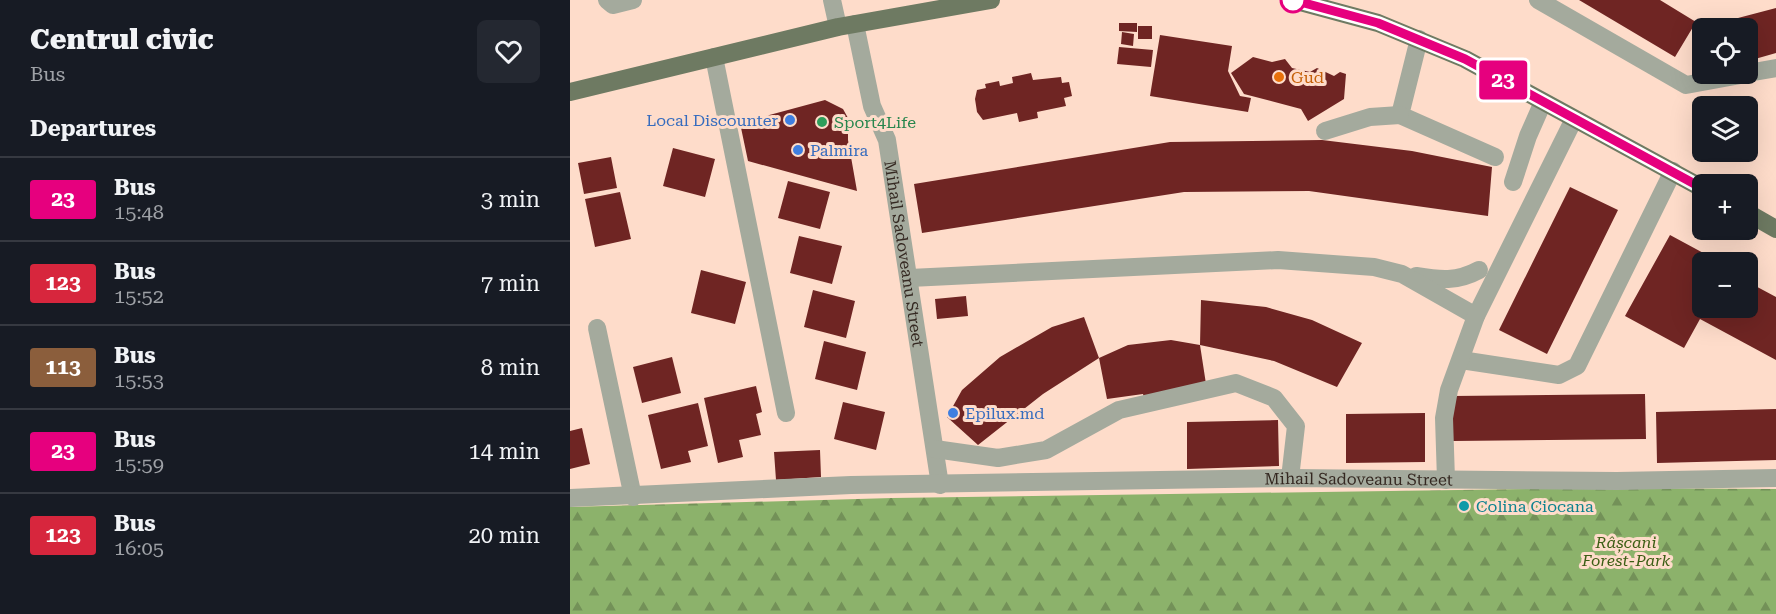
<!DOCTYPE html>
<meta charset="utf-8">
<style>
:root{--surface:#171b24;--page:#242831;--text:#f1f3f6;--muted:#9ea1a6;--line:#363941}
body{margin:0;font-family:"Roboto Serif",serif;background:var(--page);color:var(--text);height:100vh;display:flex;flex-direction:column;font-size:22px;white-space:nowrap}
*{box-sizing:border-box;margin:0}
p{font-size:20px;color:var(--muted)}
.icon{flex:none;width:33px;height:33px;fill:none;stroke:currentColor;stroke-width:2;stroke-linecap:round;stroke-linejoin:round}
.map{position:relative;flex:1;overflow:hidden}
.panel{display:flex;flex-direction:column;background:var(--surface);width:570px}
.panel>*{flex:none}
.badge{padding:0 12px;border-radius:4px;font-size:21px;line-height:39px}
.controls{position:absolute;left:1122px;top:18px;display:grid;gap:12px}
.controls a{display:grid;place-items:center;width:66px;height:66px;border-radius:9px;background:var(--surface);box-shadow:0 6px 24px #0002;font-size:30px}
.map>.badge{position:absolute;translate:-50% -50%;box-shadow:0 0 0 3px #fff}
h2{padding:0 30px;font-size:22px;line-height:54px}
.round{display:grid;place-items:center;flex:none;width:63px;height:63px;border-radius:9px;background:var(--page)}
.headline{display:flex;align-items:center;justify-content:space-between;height:102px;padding:0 30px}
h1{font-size:28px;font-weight:800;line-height:45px}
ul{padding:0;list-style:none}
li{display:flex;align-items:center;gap:18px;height:84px;padding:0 30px;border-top:2px solid var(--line)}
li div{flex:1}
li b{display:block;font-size:22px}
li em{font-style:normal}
li .badge{min-width:66px;font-weight:700;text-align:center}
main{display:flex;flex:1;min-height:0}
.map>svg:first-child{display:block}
</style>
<main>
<section class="panel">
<div class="headline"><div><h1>Centrul civic</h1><p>Bus</p></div><a class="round"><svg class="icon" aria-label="heart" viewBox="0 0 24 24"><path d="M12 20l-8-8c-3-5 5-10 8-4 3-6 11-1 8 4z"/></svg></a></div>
<h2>Departures</h2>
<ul>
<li><span class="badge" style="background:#e6007e;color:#fff">23</span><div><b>Bus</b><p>15:48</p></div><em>3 min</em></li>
<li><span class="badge" style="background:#d7263d;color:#fff">123</span><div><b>Bus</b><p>15:52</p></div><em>7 min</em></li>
<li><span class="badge" style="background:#8b5e3c;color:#fff">113</span><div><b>Bus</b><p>15:53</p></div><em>8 min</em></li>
<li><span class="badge" style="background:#e6007e;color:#fff">23</span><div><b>Bus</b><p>15:59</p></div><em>14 min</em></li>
<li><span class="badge" style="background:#d7263d;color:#fff">123</span><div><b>Bus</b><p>16:05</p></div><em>20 min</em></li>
</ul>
</section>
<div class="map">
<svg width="1206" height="614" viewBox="0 0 1206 614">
<defs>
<pattern id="forest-firs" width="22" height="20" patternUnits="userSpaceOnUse" patternTransform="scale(1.5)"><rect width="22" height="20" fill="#8cb26b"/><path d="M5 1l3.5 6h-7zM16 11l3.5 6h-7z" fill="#739158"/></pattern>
</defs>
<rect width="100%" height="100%" fill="#fedcca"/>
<path fill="url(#forest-firs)" d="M1026 488 1206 489V614H0V507L322 498Z"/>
<path fill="#6f2523" d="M1009 0H1090L1126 22 1105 57Z
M1206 8V53L1178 61V28H1130Z
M549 23H567V32L549 31Z
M568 26H582V39H568Z
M552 32 564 34 563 46 551 44Z
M590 35 662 46 658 71 670 96 681 98 678 112 580 96Z
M549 47 583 50 581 67 547 64Z
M683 57 702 62 715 59 722 68 740 72 747 68 764 76 770 72 776 74 774 99 738 121 731 109 674 94 661 73Z
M461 73 463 80 491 77 492 83 499 82 502 96 494 98 496 106 467 112 468 118 449 122 447 113 413 120 407 112 405 99 407 90 416 88 415 84 429 81 430 86 443 83 442 77Z
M255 100 273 109 278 118V140L287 191 178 161 170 123Z
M752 140 842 151 922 167 918 216 739 191 614 192 352 233 344 184 600 142Z
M103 148 145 159 135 197 93 186Z
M41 157 47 188 14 194 8 163Z
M218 181 260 192 250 229 208 218Z
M1000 187 1048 210 977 354 929 330Z
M50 192 61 239 25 247 15 199Z
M1100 235 1150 262H1132V308H1178V282L1206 297V360L1130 319 1114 348 1055 316Z
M229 236 272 246 262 284 220 273Z
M131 270 176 282 165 324 121 313Z
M243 290 285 301 276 338 234 327Z
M396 296 398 316 367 319 365 299Z
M631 300 696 307 742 320 792 343 767 387 704 361 630 345Z
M514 317 529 358 558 345 601 340 630 345 636 384 575 401 573 394 537 399 529 358 473 394 408 445 377 417 392 390 430 357 482 327Z
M254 341 296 352 287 390 245 379Z
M102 357 111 393 72 403 63 367Z
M186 386 192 412 186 414 191 435 169 440 173 457 148 463 134 398Z
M1075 394 1076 439 883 441V396Z
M273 402 315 412 306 450 264 439Z
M128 403 138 446 118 451 121 462 91 469 78 415Z
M1206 409V460L1087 463 1086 412Z
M855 413V462L776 463V414Z
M708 420 709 466 617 469V422Z
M12 428 20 464 0 469V431Z
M250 450 251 477 206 480 204 452Z"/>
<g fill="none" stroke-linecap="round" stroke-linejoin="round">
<g stroke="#a4aa9d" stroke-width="18">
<path d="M37 0 43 5 63 0"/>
<path d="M262 0 268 27"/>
<path d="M968 0 1116 85 1176 74"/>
<path id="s1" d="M285 24 302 106 317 140 370 485"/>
<path d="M849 39 830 115 925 157"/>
<path d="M144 57 216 413"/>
<path d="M1178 73 1206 68"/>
<path d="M755 131 800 117 830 115"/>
<path d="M943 182 958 136 973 102"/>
<path d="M846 276C870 280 887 282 909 270"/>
<path d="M340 278 708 260 804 267 832 274 906 316"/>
<path d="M27 328 63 497"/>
<path d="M891 360 989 375 1007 366 1103 171"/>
<path d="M365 449 428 458 476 450 549 410 666 383 704 398 726 426 720 478"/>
<path d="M876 480 874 418 879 390 906 316 1004 119"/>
<path id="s2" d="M0 498 281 485 720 478 1047 481 1206 478"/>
</g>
<path stroke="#6e7a62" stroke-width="18" d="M723 0 808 23 895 59 1132 188
M0 92 268 27 421 0
M1178 213 1206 229"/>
</g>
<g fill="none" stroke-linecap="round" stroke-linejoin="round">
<g stroke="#fff" stroke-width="14">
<path id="line" d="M723 0 808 23 895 59 1132 188"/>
</g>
<use href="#line" stroke="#e6007e" stroke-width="9"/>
</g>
<circle fill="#fff" stroke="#e6007e" stroke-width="3" cx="723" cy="0" r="12"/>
<circle fill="#e8710a" stroke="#fedcca" stroke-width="2" cx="709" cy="77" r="6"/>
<g fill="#3f7fe0" stroke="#fedcca" stroke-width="2">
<circle cx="220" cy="120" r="6"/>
<circle cx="228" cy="150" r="6"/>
<circle cx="383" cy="413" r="6"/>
</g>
<circle fill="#2e9e5b" stroke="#fedcca" stroke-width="2" cx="252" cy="122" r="6"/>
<circle fill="#0f9aa8" stroke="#fedcca" stroke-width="2" cx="894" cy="506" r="6"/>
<g text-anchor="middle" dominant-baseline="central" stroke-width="6" stroke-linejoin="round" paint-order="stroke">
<g font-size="16" fill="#c56008" stroke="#fedcca" text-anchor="start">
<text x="721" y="77">Gud</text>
</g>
<g font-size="16" fill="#366cbe" stroke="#fedcca" text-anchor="start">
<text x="208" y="120" text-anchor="end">Local Discounter</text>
<text x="240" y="150">Palmira</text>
<text x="395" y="413">Epilux.md</text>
</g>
<g font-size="16" fill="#27864d" stroke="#fedcca" text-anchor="start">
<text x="264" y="122">Sport4Life</text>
</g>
<g font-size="16" fill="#342821" stroke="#fedcca">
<text stroke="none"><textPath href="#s1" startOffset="236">Mihail Sadoveanu Street</textPath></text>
<text stroke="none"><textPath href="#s2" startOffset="789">Mihail Sadoveanu Street</textPath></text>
</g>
<g font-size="16" fill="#0d838f" stroke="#fedcca" text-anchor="start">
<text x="906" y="506">Colina Ciocana</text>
</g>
<g font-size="16" font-style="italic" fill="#3c5e14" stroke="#fedcca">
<text x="1056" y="542">Râșcani<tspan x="1056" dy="18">Forest-Park</tspan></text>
</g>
</g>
</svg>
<div class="controls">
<a><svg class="icon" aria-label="locate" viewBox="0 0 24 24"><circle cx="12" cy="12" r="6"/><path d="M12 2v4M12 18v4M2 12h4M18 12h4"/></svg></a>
<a><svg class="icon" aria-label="layers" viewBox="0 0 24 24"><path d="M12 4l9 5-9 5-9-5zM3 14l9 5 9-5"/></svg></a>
<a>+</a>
<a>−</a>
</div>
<b class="badge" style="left:933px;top:80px;background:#e6007e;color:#fff">23</b>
</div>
</main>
